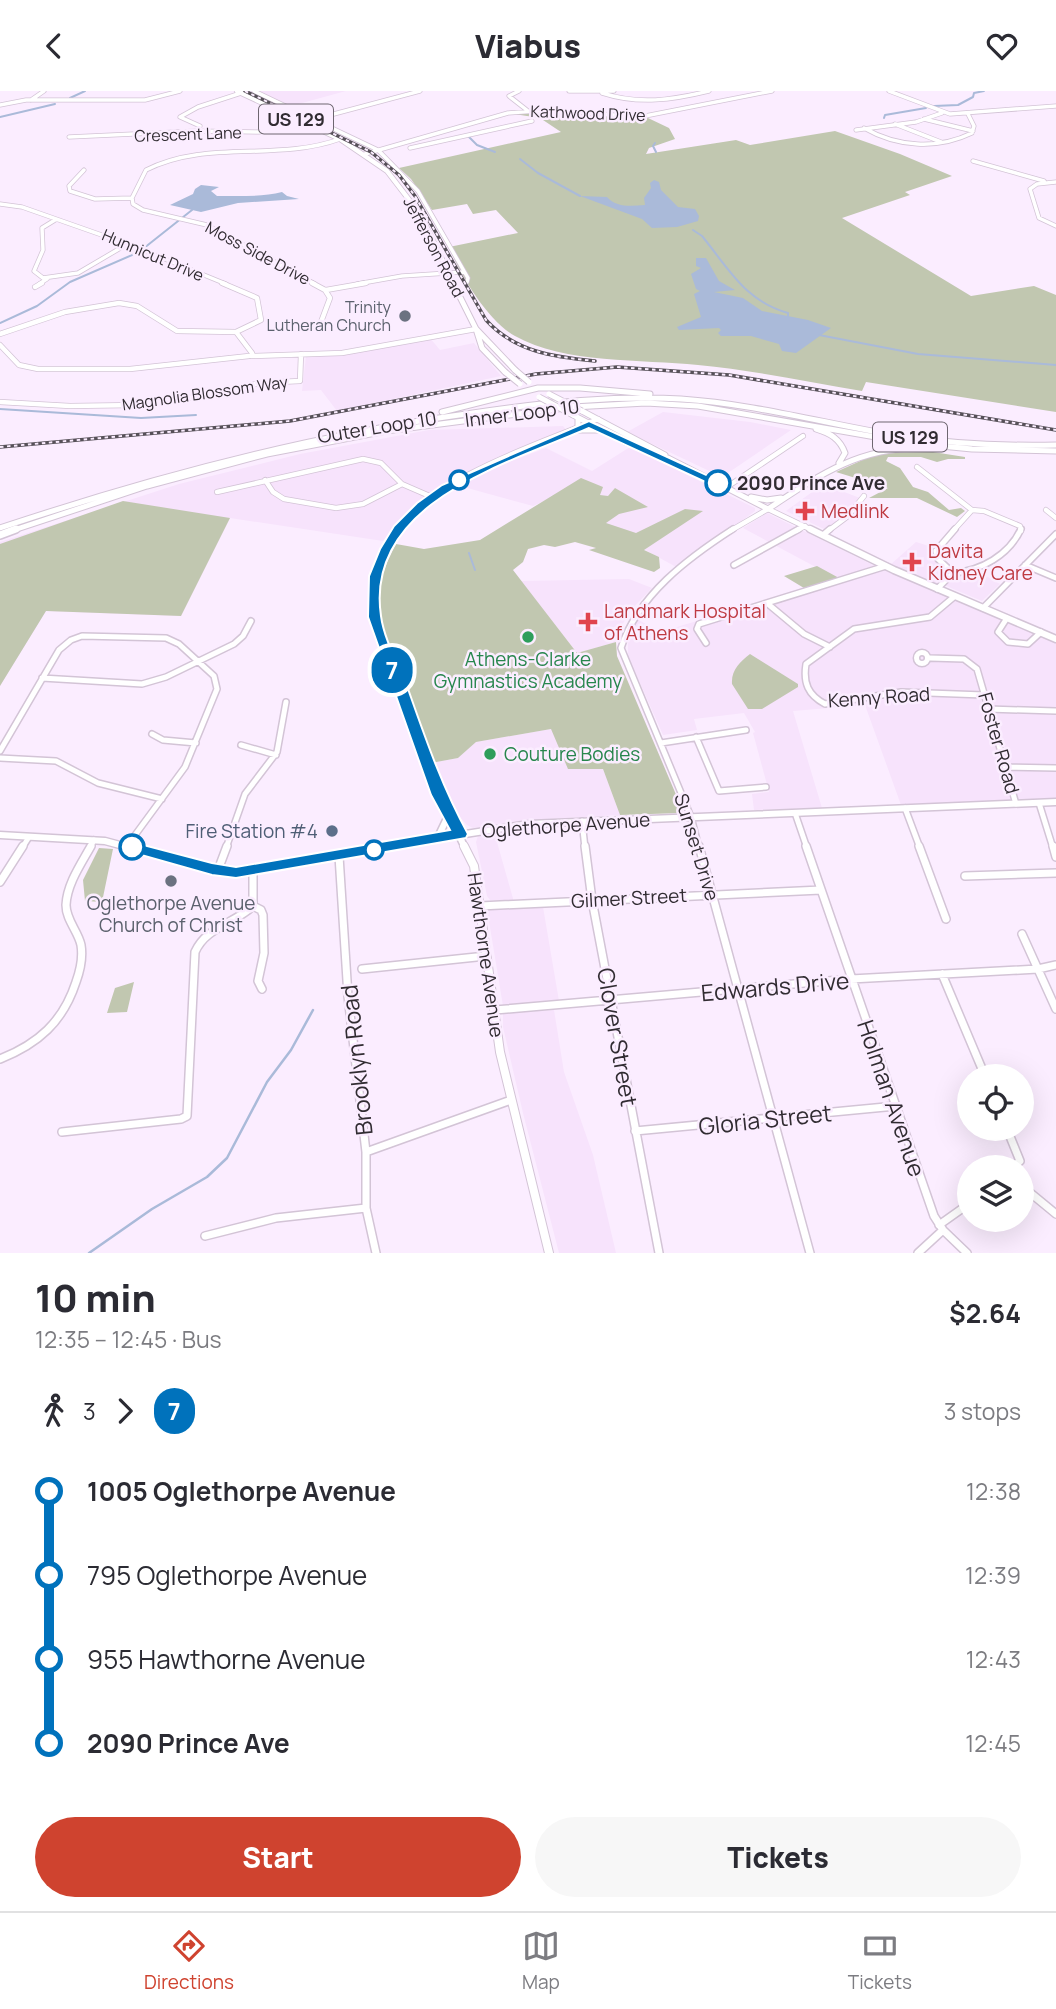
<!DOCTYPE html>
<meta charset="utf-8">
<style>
:root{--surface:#fff;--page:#f7f7f7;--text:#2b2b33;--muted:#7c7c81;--line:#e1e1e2;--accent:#cf432f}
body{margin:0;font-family:Manrope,sans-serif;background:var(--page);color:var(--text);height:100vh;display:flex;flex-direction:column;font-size:26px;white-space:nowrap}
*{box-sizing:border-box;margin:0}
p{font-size:23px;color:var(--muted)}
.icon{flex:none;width:38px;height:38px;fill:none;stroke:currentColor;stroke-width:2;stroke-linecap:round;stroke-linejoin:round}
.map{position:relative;height:1162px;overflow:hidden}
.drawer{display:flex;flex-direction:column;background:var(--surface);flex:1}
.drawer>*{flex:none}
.badge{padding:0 14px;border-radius:23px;font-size:24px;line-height:46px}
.tools{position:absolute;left:957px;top:973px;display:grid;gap:14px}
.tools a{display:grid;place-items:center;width:77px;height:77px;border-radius:50%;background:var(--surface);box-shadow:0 7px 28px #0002;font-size:35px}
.map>.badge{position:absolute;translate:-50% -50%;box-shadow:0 0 0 4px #fff}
.legs{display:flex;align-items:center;gap:10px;height:77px;padding:0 35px;font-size:23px}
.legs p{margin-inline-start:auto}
.overview{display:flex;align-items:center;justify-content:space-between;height:119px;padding:0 35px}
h1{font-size:38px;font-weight:800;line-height:52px}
.primary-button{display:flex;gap:14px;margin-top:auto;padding:14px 35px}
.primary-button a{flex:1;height:80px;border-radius:42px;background:var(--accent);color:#fff;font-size:28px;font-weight:800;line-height:80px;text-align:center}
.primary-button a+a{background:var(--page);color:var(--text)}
ul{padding:0 35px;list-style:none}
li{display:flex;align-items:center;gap:24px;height:84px;font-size:26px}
li i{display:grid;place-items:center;width:10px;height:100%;margin:0 9px;background:currentColor}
li i::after{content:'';width:18px;height:18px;margin:-9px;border:5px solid;border-radius:50%;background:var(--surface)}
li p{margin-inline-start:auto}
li:first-child i{background:linear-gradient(#0000 50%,currentColor 0)}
li:last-child i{background:linear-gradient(currentColor 50%,#0000 0)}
header{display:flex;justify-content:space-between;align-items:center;height:91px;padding:0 35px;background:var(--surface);font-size:32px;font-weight:800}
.dock{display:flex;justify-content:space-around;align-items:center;height:98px;border-top:2px solid var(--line);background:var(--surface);font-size:19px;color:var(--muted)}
.dock a{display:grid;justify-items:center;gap:4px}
.dock .active{color:var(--accent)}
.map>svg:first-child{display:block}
</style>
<header><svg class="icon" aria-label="back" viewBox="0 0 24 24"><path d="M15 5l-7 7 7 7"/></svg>Viabus<svg class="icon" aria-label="heart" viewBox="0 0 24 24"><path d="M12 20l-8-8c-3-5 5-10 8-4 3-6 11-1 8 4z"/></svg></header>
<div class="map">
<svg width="1056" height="1162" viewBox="0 0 1056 1162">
<rect width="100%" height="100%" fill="#fbedff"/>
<path fill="#f7e3fc" d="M259 0H346L291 15Z
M430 247 440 259 474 252 501 285 337 320 321 299 302 300 306 265Z
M663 321 750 331 791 339 722 386 627 341Z
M563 335 567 340 445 392 408 420 383 450 230 427 181 525 46 520 0 595V451L179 393 300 363 429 339Z
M630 356 755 417V420L678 477 551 407 533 415 460 395 506 372 546 357 592 380Z
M823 393 860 407 843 427 826 439 786 420Z
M767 422 879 477 1056 552V708L901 714 865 614 793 620 822 717 754 719 752 703 769 701 753 642 755 641 744 622 694 628 697 639 663 644 628 565V542L637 528 660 541 838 488 743 437Z
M916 451 935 457 934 466 950 481 938 492H931L890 474Z
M981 482 1000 493 982 510 944 494 956 484Z
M629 488 652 497 632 518 616 544V551L577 562 521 490Z
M551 638 603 678 620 724 531 729 473 737 467 734 458 724 431 672 458 667 476 651Z
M494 743 495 744 514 811 490 809 487 805 476 751 478 745Z
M543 816 559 910 503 915 487 818Z
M554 919 564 981 593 1064 616 1162H559L523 1022 503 936V922Z"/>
<path fill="#c1c7b0" d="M540 21 648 27 669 37 675 48 649 57 646 63 736 49 750 54 835 40 900 63 952 85 905 101 910 104 842 127 971 205 1034 195 1056 204V321L866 291 862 300C808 291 753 279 698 274 642 268 564 273 515 245 488 230 460 184 449 156L518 142 496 119 473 123 467 113 432 119 411 88 399 77 561 41 540 27 514 23Z
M933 361 965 366V368H948L937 371 921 366H888L886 370 900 377 913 396 928 401 949 419 961 417 965 420 957 426 917 407H869L888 397 836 381 878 362Z
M581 387 603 396 600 404 608 405 615 397 648 416 619 423 606 432 636 442 685 418 703 420 644 459 659 466 660 477 654 481 589 459 596 457 575 451 555 456 544 454 528 458 523 471 513 479 577 562 616 551 617 565 683 720 681 722 620 724 603 678H568L551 638 476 651 458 667 431 672 384 544C375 506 378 487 396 453L424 458 480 449Z
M123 410 230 427 181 525 46 520 0 595V453Z
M817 475 839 487 804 497 784 485Z
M750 563 798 593V596L762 618H748L732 593C731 579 740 571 750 563Z
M99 757 113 758 102 811 85 810 83 789Z
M134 891 127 921 107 922 115 897Z"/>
<path fill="#aabad9" d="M654 89 659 91 661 99 678 116 695 118 699 125 698 130 677 136 652 137 642 128 580 105 607 106C617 117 631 115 645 114L644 107 651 97 650 92Z
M201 94 219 96 211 100 217 105C239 105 263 106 282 101L287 105 299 108 238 112 201 121 170 114 193 103 195 98Z
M696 167H706L719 190 735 199 714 201 743 207 762 220 808 229 831 237 796 262 782 260 779 253 751 245H721L718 242 721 239 719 237 679 239 677 236 701 226 694 203 700 200 696 198 691 183 701 177 696 175Z"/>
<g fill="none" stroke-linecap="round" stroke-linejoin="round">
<path stroke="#aabad9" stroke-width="2" d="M70 7 85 0
M934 15 958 14 973 6 974 2 984 0
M0 26 55 13
M884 27 885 24 926 17
M469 46 477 54 495 61
M655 52 653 55 656 61
M520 68 538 82 580 105
M693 139 702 145C729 178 745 210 788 222V226
M0 232 37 215 70 191 139 161 192 119
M819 244 918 263 1056 274
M0 318 141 327 196 324
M469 462 475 479"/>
<path stroke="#aabad9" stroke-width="2.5" d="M89 1162 152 1118 207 1086 227 1067 267 991 291 959 313 919"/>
<g stroke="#d3c4d6" stroke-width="5">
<path id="minor-far3" d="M254 0 378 59 418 100 468 187 467 191
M519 0 509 5 528 20
M569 0H614
M889 0 950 23 1056 15
M602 2C639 14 672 9 709 0
M31 9 44 0
M0 14 26 9H145L180 0
M315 28 420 0
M924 28 973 40
M895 33 941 51
M864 37C897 56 937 59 972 42L974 35 968 23
M856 39 916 31 942 22
M198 40 200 35 180 26 198 16 241 2
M69 46 198 40 259 41 305 32
M410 57 532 30
M365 63 508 22 549 19 640 26 772 0
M973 70 1044 90
M84 79 69 95 70 100 95 108 132 107
M1056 91 1037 93 1030 98 1039 127 1056 135
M0 113 22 116 133 155 226 193
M55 129 42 137 43 159 34 180 43 187 78 182 129 152
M39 193 47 188
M315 193 207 134 143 119 133 113 132 107 146 79C207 48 276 71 340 48
M357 193 402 185 464 181"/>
</g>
<g stroke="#d3c4d6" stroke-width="6">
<path id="minor-far2" d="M222 192 257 207 261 229 236 241
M312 192 325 199 330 207 321 231 316 236
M35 196 42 192
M326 199 366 192
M0 243 65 221 119 212 137 215 177 240 236 241 252 262
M0 254 19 274 38 278H130L249 265
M251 265 342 262 476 238
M0 311 70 315 137 314 225 302 259 292 300 290 301 263
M917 376 972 419
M265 389 273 401 284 408 336 417 363 413 402 393
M727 396 803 345
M217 401 363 368 381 372 402 393 432 406
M1046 419 1056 427
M730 440 768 418
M796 440 805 435
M828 440 848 425 864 405
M953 440 972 419 984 420 1020 435 1021 440"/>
</g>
<g stroke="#d3c4d6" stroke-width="8">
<path id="minor-far1" d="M823 444 830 438
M734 474 799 438
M1025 474 1056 487
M953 482 938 468 936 460 955 438
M953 482C981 480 1009 464 1021 438
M937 498 953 482
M955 505 930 526 854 538 806 573C803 592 808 604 825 613L901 601 984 604
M768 513 804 543 830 556
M983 517 1056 443
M1007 527 998 541 1008 551 1028 553 1041 541
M706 552 697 538 699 533 886 475
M916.5 567a5.5 5.5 0 1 1 11 0a5.5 5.5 0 1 1-11 0Z
M930 567 964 568 977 578 1016 713
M42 587 142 593 166 586 234 553 243 545 251 530
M988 618 1056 620
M152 643 163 649 196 652
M696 646 719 700 766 696
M661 652 746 639
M241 654 276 664
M0 660 59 559 71 549 82 545 166 547 179 553 214 585 217 598 185 676 127 755
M0 667 56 670 98 692 162 708
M1005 676 1056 677
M1039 712 1053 757
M905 717 920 757
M795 722 807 757
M582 730 585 757
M22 757 29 746
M90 757 94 749
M226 757 245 703 277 661 286 611
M699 757 691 726 621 557C638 504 688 467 733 438"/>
</g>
<g stroke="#d3c4d6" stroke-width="10">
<path id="minor" d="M585 755 592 809 659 1162
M699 755 810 1162
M806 755 934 1125 943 1139 967 1162
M919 755 946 828
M1053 755 1056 766
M339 765 348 905 366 1061V1117L376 1162
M218 779 227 755
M965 785 1056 782
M0 791 23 755
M253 815 261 819 263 824 264 862 258 890 262 898
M480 815 821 799
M1022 843 1056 918
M362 878 486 865
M942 883 985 985
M495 919 851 888 1038 878 1056 874
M0 968C38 953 63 931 76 891 80 880 83 866 81 854 78 840 66 829 66 814 67 793 81 773 91 755
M1007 1038 1020 1070 1013 1076
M635 1040 896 1015
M62 1041 181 1028 187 1025 195 861C206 836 234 833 253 815V780
M366 1061 511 1009
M1022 1095 1056 1123
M939 1134 970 1112
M205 1145 276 1127 366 1117
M918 1162 943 1139"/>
</g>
<g stroke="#d3c4d6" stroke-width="6">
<path id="major-far2" d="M768 418 814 440
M397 440C445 381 530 357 598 328"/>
</g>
<g stroke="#d3c4d6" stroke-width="9">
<path id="major-far1" d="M398 438C384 456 372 485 373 507 375 539 389 569 400 599 420 653 440 705 465 757
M810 438 894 479 1056 548
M0 744 105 750 131 757
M438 746 449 723
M376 757 529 733 1056 711"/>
</g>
<g stroke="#d3c4d6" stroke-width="10">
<path id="major" d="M124 755 212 778 236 781 386 755
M464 755 474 775 500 961 549 1162"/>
</g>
<g stroke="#d3c4d6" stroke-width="6">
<path id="highway-far2" d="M237 0 340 48 387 80 420 123 454 193"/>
</g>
<g stroke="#d3c4d6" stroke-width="7">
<path id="highway-far1" d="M453 192 476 238 515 279
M476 238 482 257 505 281
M582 320 665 364
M442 321 538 297H580L650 303
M573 324 625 351 668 367 768 418C818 385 857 357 919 357
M578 327V336L574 339H597
M816 338C830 342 840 348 845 362L839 372
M751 406 767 409 781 407
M0 437C153 386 307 345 466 323 537 312 610 304 681 308 755 313 827 333 900 345 952 353 1004 355 1056 354
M11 440 147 395 267 363 386 340 573 316 646 312 698 315 910 352 972 358 1056 360"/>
</g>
<g stroke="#d3c4d6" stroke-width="10">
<path id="highway" d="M0 444 16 438"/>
</g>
<use href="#minor-far3" stroke="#fff" stroke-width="3.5"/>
<use href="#minor-far2" stroke="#fff" stroke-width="4.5"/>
<use href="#minor-far1" stroke="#fff" stroke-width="5"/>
<use href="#minor" stroke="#fff" stroke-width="7"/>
<use href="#major-far2" stroke="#fff" stroke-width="4.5"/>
<use href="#major-far1" stroke="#fff" stroke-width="6"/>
<use href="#major" stroke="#fff" stroke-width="8"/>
<use href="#highway-far2" stroke="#fff" stroke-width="4.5"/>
<use href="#highway-far1" stroke="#fff" stroke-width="5"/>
<use href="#highway" stroke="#fff" stroke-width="7"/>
<g stroke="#565058" stroke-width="3.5">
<path id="rail" d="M245 0 371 61 399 84 415 105 486 229C515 261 554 266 595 270
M0 356 290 330 536 283 617 276 729 284 1056 339"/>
</g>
<use href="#rail" stroke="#fbedff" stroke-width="2" stroke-dasharray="3.5" stroke-linecap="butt"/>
<g stroke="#d3c4d6" stroke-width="7" stroke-linecap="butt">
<path id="highway-bridge" d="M515 279 529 291
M505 281 520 293
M549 303 582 320
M539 306 573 324"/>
</g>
<use href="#highway-bridge" stroke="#fff" stroke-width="5"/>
</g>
<path fill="#0072bc" stroke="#fff" stroke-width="2" d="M589 330 724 392 714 395 589 337C509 372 364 411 381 525 384 548 398 573 407 595 425 646 442 696 468 743L466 747 236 787 212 784 127 760 125 756 127 752 132 751 212 772 236 776 450 739 431 704 368 526 369 485 380 458 394 435 417 412 442 394Z"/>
<g fill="#6b7280" stroke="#fbedff" stroke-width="2.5">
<circle cx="405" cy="225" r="7"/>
<circle cx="171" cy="790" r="7"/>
</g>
<g fill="#fff" stroke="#0072bc" stroke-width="3.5">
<circle cx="459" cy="389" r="9"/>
<circle cx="718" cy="392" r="12"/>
<circle cx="132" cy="756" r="12"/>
<circle cx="374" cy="759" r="9"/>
</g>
<g fill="#e0444e" stroke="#fbedff" stroke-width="2.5">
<path d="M801.5 409.5h7v7h7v7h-7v7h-7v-7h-7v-7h7z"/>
<path d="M908.5 460.5h7v7h7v7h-7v7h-7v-7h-7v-7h7z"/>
<path d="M584.5 520.5h7v7h7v7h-7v7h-7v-7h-7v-7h7z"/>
</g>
<g fill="#2e9e5b" stroke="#fbedff" stroke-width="2.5">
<circle cx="528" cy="546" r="7"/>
<circle cx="490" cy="663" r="7"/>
</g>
<circle fill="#5c6f8a" stroke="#fbedff" stroke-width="2.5" cx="332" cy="740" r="7"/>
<g text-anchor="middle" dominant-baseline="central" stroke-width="5" stroke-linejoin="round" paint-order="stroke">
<g font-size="16" fill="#312c32" stroke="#fbedff">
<text transform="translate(588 22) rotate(2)">Kathwood Drive</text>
<text transform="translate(188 43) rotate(-2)">Crescent Lane</text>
<text transform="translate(434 156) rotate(62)">Jefferson Road</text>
<text transform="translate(258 162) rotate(28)">Moss Side Drive</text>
<text transform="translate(153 164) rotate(23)">Hunnicut Drive</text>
<text transform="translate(205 302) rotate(-8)">Magnolia Blossom Way</text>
</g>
<g font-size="16" fill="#5b616d" stroke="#fbedff" text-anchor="end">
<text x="391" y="216">Trinity<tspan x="391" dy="18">Lutheran Church</tspan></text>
</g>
<g fill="#fbedff" stroke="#6e6670" stroke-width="2">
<rect x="259" y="13.5" width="74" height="29" rx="5"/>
<rect x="873" y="331.5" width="74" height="29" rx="5"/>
</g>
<g font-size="18" font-weight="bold" fill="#312c32">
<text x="296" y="28">US 129</text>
<text x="910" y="346">US 129</text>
</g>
<g font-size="19" fill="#312c32" stroke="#fbedff">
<text transform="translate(522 322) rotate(-7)">Inner Loop 10</text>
<text transform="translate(377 336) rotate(-9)">Outer Loop 10</text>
<text transform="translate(879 606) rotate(-4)">Kenny Road</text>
<text transform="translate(999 652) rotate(74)">Foster Road</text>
<text transform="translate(566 734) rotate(-4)">Oglethorpe Avenue</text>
<text transform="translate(697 756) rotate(73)">Sunset Drive</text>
<text transform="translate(629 807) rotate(-3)">Gilmer Street</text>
<text transform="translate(486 864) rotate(82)">Hawthorne Avenue</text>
</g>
<g font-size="19" font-weight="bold" fill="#312c32" stroke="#fbedff" text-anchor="start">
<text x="737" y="392">2090 Prince Ave</text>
</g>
<g font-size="19" fill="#be3a42" stroke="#fbedff" text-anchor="start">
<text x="821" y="420">Medlink</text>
<text x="928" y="460">Davita<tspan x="928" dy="22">Kidney Care</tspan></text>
<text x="604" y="520">Landmark Hospital<tspan x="604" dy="22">of Athens</tspan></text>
</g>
<g font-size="19" fill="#27864d" stroke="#fbedff">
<text x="528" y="568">Athens-Clarke<tspan x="528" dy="22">Gymnastics Academy</tspan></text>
<text x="504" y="663" text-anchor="start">Couture Bodies</text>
</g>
<g font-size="19" fill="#4e5e75" stroke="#fbedff" text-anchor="end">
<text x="318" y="740">Fire Station #4</text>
</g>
<g font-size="19" fill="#5b616d" stroke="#fbedff">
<text x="171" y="812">Oglethorpe Avenue<tspan x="171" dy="22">Church of Christ</tspan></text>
</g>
<g font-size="23" fill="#312c32" stroke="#fbedff">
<text transform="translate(775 895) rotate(-5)">Edwards Drive</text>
<text transform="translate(618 946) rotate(80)">Clover Street</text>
<text transform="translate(356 969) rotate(-96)">Brooklyn Road</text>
<text transform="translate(892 1007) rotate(71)">Holman Avenue</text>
<text transform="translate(765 1028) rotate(-6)">Gloria Street</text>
</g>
</g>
</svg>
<div class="tools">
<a><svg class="icon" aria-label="locate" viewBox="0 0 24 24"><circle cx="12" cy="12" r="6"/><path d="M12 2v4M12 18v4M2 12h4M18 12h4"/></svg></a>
<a><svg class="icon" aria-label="layers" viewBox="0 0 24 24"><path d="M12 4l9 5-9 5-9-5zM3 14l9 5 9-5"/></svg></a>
</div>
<b class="badge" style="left:392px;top:579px;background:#0072bc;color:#fff">7</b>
</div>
<section class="drawer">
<div class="overview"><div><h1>10 min</h1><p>12:35 – 12:45 · Bus</p></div><b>$2.64</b></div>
<div class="legs"><svg class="icon" aria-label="walk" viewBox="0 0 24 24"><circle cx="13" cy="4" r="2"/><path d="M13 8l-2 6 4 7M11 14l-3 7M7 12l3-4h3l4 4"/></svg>3<svg class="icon" aria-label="forward" viewBox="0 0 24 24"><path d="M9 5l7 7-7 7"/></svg><b class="badge" style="background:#0072bc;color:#fff">7</b><p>3 stops</p></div>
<ul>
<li><i style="color:#0072bc"></i><b>1005 Oglethorpe Avenue</b><p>12:38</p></li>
<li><i style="color:#0072bc"></i><span>795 Oglethorpe Avenue</span><p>12:39</p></li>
<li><i style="color:#0072bc"></i><span>955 Hawthorne Avenue</span><p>12:43</p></li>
<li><i style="color:#0072bc"></i><b>2090 Prince Ave</b><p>12:45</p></li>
</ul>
<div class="primary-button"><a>Start</a><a>Tickets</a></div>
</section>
<nav class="dock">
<a class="active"><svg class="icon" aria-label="directions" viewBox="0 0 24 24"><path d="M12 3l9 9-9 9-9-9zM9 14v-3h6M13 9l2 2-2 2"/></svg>Directions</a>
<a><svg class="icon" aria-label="map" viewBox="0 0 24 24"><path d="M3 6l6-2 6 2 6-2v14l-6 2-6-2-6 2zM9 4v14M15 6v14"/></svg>Map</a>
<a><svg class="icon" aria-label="tickets" viewBox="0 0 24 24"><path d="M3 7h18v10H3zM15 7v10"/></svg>Tickets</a>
</nav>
